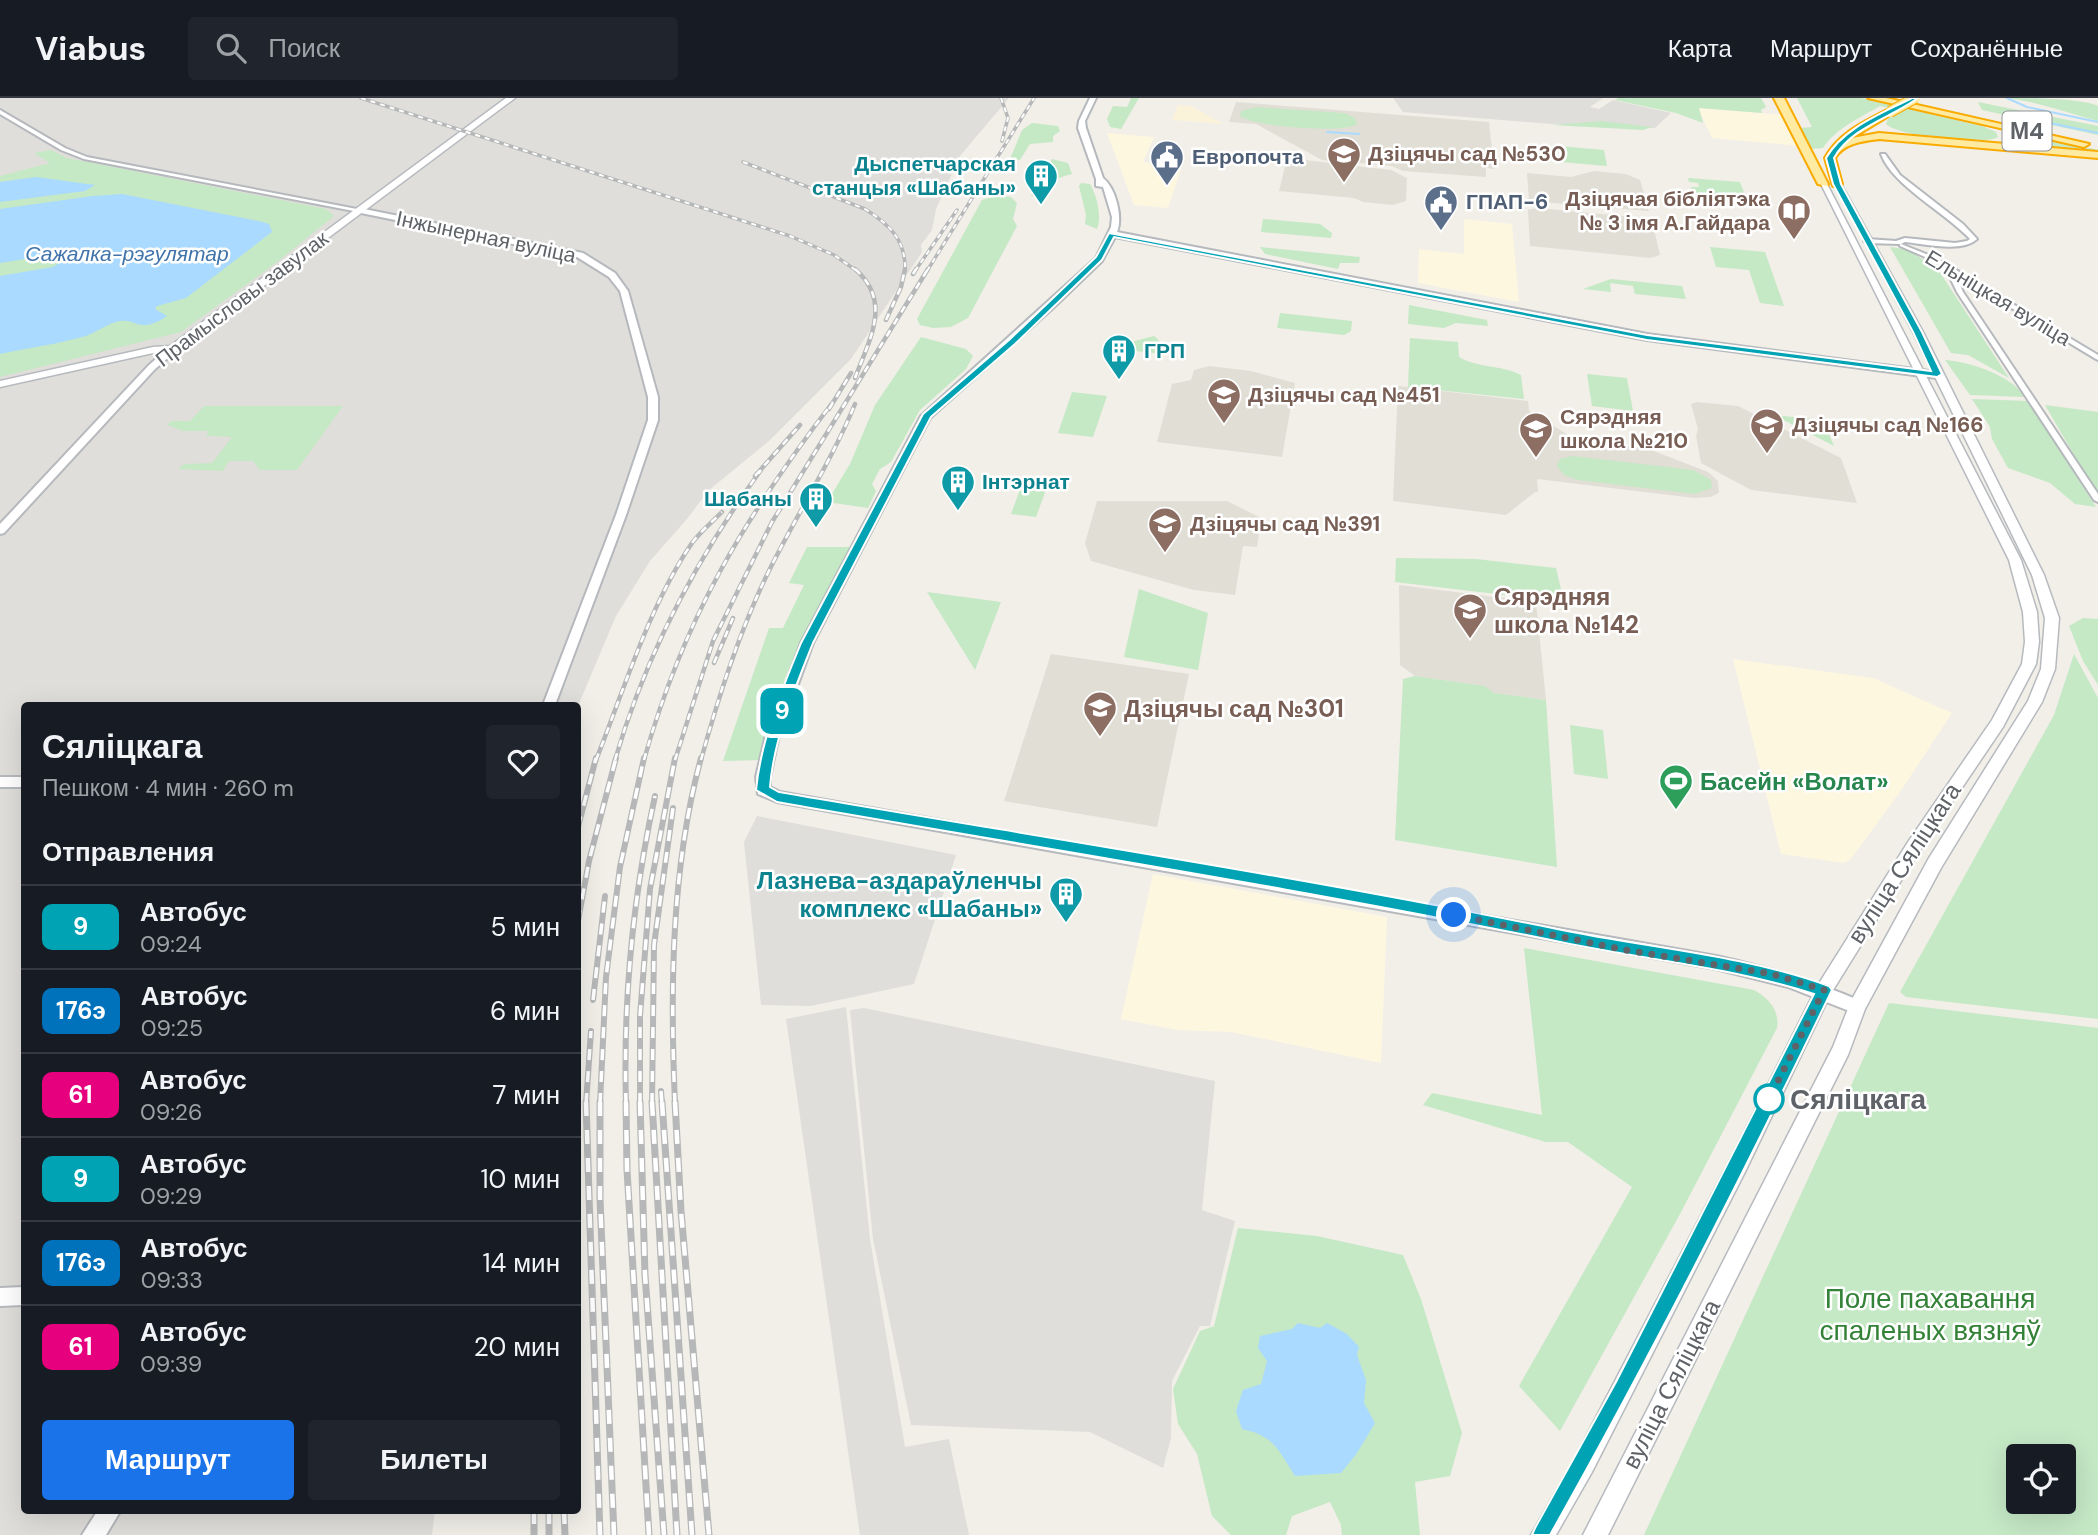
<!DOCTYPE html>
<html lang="ru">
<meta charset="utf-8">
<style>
:root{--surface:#171b24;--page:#20242c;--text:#f1f3f6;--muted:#9ea1a6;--line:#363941;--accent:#1a73e8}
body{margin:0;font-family:"DM Sans",sans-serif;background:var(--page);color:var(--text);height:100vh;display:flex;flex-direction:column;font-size:26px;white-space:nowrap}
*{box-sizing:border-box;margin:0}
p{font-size:23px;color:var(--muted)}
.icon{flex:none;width:38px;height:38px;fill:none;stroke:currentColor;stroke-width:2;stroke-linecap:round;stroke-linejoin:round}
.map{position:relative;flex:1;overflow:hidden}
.details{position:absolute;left:21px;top:604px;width:560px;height:812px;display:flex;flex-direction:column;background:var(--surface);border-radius:7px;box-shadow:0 7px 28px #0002}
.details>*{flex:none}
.badge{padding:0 14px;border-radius:10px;font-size:24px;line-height:46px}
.controls{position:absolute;left:2006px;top:1346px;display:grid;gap:14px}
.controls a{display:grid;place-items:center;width:70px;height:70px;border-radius:7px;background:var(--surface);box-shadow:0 7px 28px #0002;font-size:35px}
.you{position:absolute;width:35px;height:35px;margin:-18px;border:5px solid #fff;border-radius:50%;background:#1a73e8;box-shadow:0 0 0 10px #1a73e833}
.map>.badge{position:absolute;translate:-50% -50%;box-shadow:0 0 0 4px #fff}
h2{padding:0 21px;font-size:26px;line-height:63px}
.round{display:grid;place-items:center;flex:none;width:74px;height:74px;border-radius:7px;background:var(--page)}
.headline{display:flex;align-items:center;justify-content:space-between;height:119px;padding:0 21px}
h1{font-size:33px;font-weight:800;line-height:52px}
.button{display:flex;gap:14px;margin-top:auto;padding:14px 21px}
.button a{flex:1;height:80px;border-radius:7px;background:var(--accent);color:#fff;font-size:28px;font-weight:800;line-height:80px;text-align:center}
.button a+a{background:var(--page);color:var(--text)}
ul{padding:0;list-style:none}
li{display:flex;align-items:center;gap:21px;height:84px;padding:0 21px;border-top:2px solid var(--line)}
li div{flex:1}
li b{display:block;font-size:26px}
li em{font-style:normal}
li .badge{min-width:77px;font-weight:700;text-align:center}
header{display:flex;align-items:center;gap:42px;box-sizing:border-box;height:98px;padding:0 35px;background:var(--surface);border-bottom:2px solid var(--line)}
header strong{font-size:33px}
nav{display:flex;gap:38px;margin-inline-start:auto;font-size:24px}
.search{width:490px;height:63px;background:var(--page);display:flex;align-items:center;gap:18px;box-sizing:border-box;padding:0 24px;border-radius:7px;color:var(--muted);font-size:26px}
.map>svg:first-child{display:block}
</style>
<header>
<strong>Viabus</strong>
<div class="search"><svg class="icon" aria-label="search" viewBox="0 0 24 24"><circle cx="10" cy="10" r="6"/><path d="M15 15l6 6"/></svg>Поиск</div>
<nav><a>Карта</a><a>Маршрут</a><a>Сохранённые</a></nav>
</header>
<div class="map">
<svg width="2098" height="1437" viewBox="0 0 2098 1437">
<rect width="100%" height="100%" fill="#f1efe8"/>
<path fill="#fef7e0" d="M1698 10 1786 17 1801 48 1712 40Z
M1107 35 1154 39 1143 64 1182 68 1168 110 1134 107Z
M1464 121 1512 126 1519 204 1418 185 1419 151 1464 156Z
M1733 561 1873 580 1952 615 1900 694 1850 762 1844 765 1781 756Z
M1153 776 1387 819 1381 965 1231 934 1177 932 1121 921Z"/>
<path fill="#e0deda" d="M0 0H1009L960 58 936 111 932 132 921 147 922 154 851 261 769 343 708 393 687 421 650 463 616 518 578 608 24 607V1412H435L432 1437H0Z
M1393 0H1603L1590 9 1599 11 1613 2 1671 15 1655 30 1552 26 1403 14Z
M757 718 956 757 914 886 811 908 761 907 744 744Z
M846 909 870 1141 905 1349 949 1341 969 1437H860L786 921Z
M864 910 1215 983 1202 1112 1235 1123 1210 1228H1200L1172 1283 1171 1340 1163 1370 1090 1334 911 1327 873 1141 850 912Z"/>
<path fill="#e1ded6" d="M1236 4 1489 24 1494 71 1486 70V79L1403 73 1392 68 1322 62 1256 26 1229 24Z
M1287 60 1391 72 1407 80 1406 103 1393 107 1363 104 1354 100 1279 93Z
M1594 73 1626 76 1640 82 1649 113 1529 103 1527 75 1571 79Z
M1537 110 1644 120 1652 123 1660 157 1650 160 1530 148 1528 112Z
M1209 268 1251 273 1295 285 1282 359 1157 344 1172 286 1191 282 1194 272Z
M1398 288 1528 303 1529 313 1578 343 1646 350 1708 374 1718 383 1719 395 1710 399 1694 400 1537 381 1538 394H1535L1506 417 1393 403Z
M1697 304 1738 308 1841 360 1857 405 1751 392 1701 365 1696 338 1698 331 1691 306Z
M1097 403H1227L1261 420 1257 449 1243 448 1235 497 1194 492 1091 463 1085 445Z
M1399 487 1536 504 1546 602 1494 595 1484 588 1415 578 1400 567Z
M1051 556 1189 576 1157 729 1004 703Z"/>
<path fill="#c5e8c5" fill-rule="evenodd" d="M1131 0H1139L1121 31 1110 29 1107 21 1113 8 1127 9Z
M1618 0H1761L1766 9 1761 12 1762 15 1699 10 1703 25 1676 15 1615 2Z
M1797 0H1861L1982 28 1996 34 1998 39C1981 48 1900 39 1886 26L1888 21 1902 13 1880 8C1860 20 1836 30 1823 50L1809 51 1799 30 1812 29Z
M2003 0C2025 0 2082 0 2098 8V23C2067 15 2035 2 2003 0Z
M1978 4 2098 28V37L1982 12Z
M1257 9 1344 15 1355 20 1357 26C1342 36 1255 29 1240 18L1241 13Z
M1601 23 1652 29 1643 32 1552 27Z
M1032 25 1058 28 1060 33 1053 38V44L1030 46 1020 62 1010 61 1022 32Z
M2003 31 2098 52V56L1997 45 2009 40Z
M1559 48 1604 52 1607 68 1561 64Z
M51 52 67 60 326 111 334 118 272 168 181 234 0 279V78L50 65 34 55Z
M1052 61 1068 65 1072 76C1056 80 1048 84 1040 99L1031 98Z
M1688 80 1740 84 1749 108 1696 103 1691 89H1699L1698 85 1689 84Z
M1081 85 1090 86C1097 98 1102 118 1097 131L1085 126 1086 117 1079 88Z
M998 97 1011 99 1017 105 1013 121 1017 128 968 220 951 229 933 230 920 227 917 221 982 102Z
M1263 121 1320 126 1332 135 1331 140 1261 134Z
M1260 149 1360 159 1359 165H1340L1338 171 1265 156Z
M1710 149 1765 154 1784 208 1760 205 1749 172 1716 169Z
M1890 149 1906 151 1937 170 2009 280 1968 257 1951 255Z
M1611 181 1682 188 1686 201 1635 196 1633 188 1610 185 1611 194 1583 191Z
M1409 207 1487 222 1488 228 1456 225 1444 230 1408 226Z
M1280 215 1352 223 1351 233 1344 237 1277 230Z
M1154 238 1165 248 1163 256 1108 250Z
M921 239 966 251 973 258 966 271 920 312 891 364 880 371 872 386 876 393 868 410 827 404 850 366 875 307Z
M1410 240 1458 244 1459 259C1477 270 1502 267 1521 277L1524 301 1408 289Z
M1945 262C1970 264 2011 277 2025 299L1970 297Z
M1587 276 1627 280 1633 313 1592 308Z
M1072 294 1107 298 1093 339 1058 335Z
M1972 301 2028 303 2096 409 2075 406 2050 385 2008 370 1992 341 1990 329Z
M2045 307 2098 314V396L2096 395Z
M204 308H343L297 372H260L253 363H229L223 373 178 371 184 366 212 365 232 339 209 338H206L209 333H183L167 327 171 323H190Z
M1774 317 1823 322 1834 348Z
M1572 358 1693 372 1711 382 1712 390 1695 396 1578 382 1564 377 1557 368 1560 361Z
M1021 389 1046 392 1036 419 1011 416Z
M807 449H850L800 545 785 580 762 662 723 663 769 530H783L804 487 789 485Z
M1396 460 1476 461 1556 470 1564 504 1395 484Z
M1139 491 1208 515 1198 572 1124 559Z
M927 494 1001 504 975 572Z
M2083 520 2098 521V587L2083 563 2069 528Z
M2074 556 2098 600V921L1906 899 1900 894 2054 617Z
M1415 578 1485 588 1494 595 1546 602 1557 769 1395 742 1403 581Z
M1570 627 1603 632 1608 681 1574 676Z
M1524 850 1754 892C1768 900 1780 912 1777 930L1680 1116 1560 1333 1519 1288 1632 1089 1568 1044H1546L1423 1007 1432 995 1542 1017Z
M1889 905 2098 930V1437H1644ZM2018 1358H2063V1404H2018Z
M1238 1130 1317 1138 1403 1157 1421 1201 1462 1335 1450 1378 1415 1384 1420 1437H1342L1341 1427 1330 1404 1292 1418 1286 1437H1231L1212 1418 1197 1356 1178 1326 1173 1291 1200 1233 1214 1228Z"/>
<path fill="#fbf3d9" d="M1178 7 1191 8 1223 26 1172 22Z"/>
<path fill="#aadaff" d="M36 79 95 87 85 93 0 104V84Z
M122 96 263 124 269 126 272 134 186 200 157 208 155 211 167 218C137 238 137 218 116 224 105 227 97 234 86 238 58 246 28 250 0 256V178L53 169 67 160 50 157 0 165V111L93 98Z
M1298 1225 1320 1230 1327 1225 1347 1236 1359 1249 1357 1257 1366 1282 1364 1305 1375 1325 1357 1355 1341 1375 1295 1378C1278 1351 1274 1338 1242 1331L1236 1313 1243 1292 1261 1286 1267 1263 1258 1250 1260 1238 1292 1231Z"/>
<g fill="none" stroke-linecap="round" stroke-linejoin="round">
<path stroke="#aadaff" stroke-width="2" d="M2007 0 2027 9 2098 24
M2006 16 2098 35
M1327 34 1359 36"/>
<g stroke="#b5b8bc" stroke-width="4">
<path id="minor" d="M0 12 65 50 87 59 362 112 359 114 84 61 61 52 0 16Z
M1881 56H1885L1900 77 1963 126 1977 141C1962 155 1925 146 1905 144L1901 146 1936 160 2098 257V262L2096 261 1955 176 1963 194 2098 396V404L2094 402 1957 194 1946 171 1932 162 1900 148V146L1867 145 1864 143 1867 141 1896 143 1905 140 1955 145 1967 143 1970 141C1946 115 1892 87 1881 56Z"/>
</g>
<g stroke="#b5b8bc" stroke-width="4">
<path id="tertiary" d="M1090 0H1096L1085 23 1086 30 1103 80C1116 90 1123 120 1117 134L1647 236 1937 274 1942 277 1937 280 1647 242 1115 139 1102 163 1054 209 930 320 813 545 778 641 770 679V689L780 694 1716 858C1767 869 1815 883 1863 904L1865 909 1863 914 1857 916 1788 889 1716 871 777 704 758 696 756 679 765 641 801 545 921 318 1096 160 1111 129 1112 119 1103 89 1096 88V81L1078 30 1079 23Z
M359 110 583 155 615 175 628 193 658 299V322L626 417 555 607H543L616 417 648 322V299L620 193 609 179 577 159 356 114 355 112Z
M170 249 178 251 155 271 4 435 0 436V426L149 267Z
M0 679H24V689H0Z
M24 1189V1207L0 1208V1190Z
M98 1412H121L106 1437H82Z"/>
</g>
<g stroke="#b6babf" stroke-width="3">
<path id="secondary" d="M506 0H515L177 253 153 255 0 289V283L153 249 170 248Z
M1820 84 1827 86 2021 462 2037 514 2039 544 2036 566 2003 629 1920 752 1830 897 1745 1074 1592 1374 1556 1437H1531L1576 1358 1731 1060 1818 887 1908 744 1992 622 2022 566 2025 544 2023 514 2009 462Z
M1834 84 1841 86 1923 234 2044 477 2059 520 2055 571 2042 604 1941 770 1865 911 1848 957 1608 1437H1583L1833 949 1851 903 1929 760 2028 603 2041 571 2045 520 2032 477 1913 234Z"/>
</g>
<g stroke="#f9ab00" stroke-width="4">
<path id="trunk" d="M1774 0H1784L1828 86 1827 88 1818 86Z
M1868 0H1886L2089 46 2084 49Z
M1887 12 1895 14 1852 40 1879 35 2098 54V60L1879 41C1863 43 1844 45 1835 60L1842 86 1833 88 1825 60C1839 35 1862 25 1887 12Z"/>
</g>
<use href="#minor" fill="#fff" fill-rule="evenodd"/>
<use href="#tertiary" fill="#fff" fill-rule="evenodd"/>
<use href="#secondary" fill="#fff" fill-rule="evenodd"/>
<use href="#trunk" fill="#feeaa1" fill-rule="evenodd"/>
<g stroke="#b6b7b8" stroke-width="3.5">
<path id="rail-far3" d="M361 0 790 138 834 157 857 173
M1001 0 1008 20 1002 43
M743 64 865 111C890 127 906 142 905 173
M915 173 957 112
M927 173 1034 0"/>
</g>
<g stroke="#b6b7b8" stroke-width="4.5">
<path id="rail-far2" d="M855 171C893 204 869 242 855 280
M913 176 916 171
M886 222 901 189 905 171
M829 311 851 275
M755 378 800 327
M714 565 733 520
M596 662C624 592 649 508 692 445 700 434 712 424 722 414
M615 662C646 556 696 461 761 372
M644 662C684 520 744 420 833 304
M675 662 713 543 772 424 928 171
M701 662C718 600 737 540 765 481 793 422 830 367 855 306"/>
</g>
<g stroke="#b6b7b8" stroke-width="6">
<path id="rail-far1" d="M578 729 596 660
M578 823 589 763 616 660
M593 902 605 798
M661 993 662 1006
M586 1006 591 933
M600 1006 606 879 620 769 644 660
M626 1006C623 903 633 798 655 698
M640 1006V918L650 791 675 660
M652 1006 654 847 673 710
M675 1006C670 891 671 771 701 660"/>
</g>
<g stroke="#b6b7b8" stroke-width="7">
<path id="rail" d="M586 1004 600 1437
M600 1004V1101L614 1437
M626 1004 627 1072 649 1437
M640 1004 645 1177 664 1437
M652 1004 677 1437
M662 1004 692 1437
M675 1004 681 1113 709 1437
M534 1412V1437
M549 1412V1437
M564 1412 565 1437"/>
</g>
<use href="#rail-far3" stroke="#fff" stroke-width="2" stroke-dasharray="5" stroke-linecap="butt"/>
<use href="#rail-far2" stroke="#fff" stroke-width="2.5" stroke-dasharray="7" stroke-linecap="butt"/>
<use href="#rail-far1" stroke="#fff" stroke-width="3.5" stroke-dasharray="11" stroke-linecap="butt"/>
<use href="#rail" stroke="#fff" stroke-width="4.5" stroke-dasharray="14" stroke-linecap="butt"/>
<g stroke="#f9ab00" stroke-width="12" stroke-linecap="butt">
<path id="trunk-bridge" d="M1890 14 1915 0"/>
</g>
<use href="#trunk-bridge" stroke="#feeaa1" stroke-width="10"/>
</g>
<path fill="#00a3b4" stroke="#fff" stroke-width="2" d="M1912 0H1918C1891 20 1851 29 1834 60L1841 86 1922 234 1942 276 1937 279 1647 242 1114 139 1102 162 1015 246 931 319 813 545C795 590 774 640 770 689L779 694C1040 739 1303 779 1562 832 1650 850 1744 857 1829 888L1832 892C1742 1079 1648 1263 1550 1437H1532L1535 1430 1616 1284 1814 896C1734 870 1648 862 1565 845 1304 791 1039 750 777 704L756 692C761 641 782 591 801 545L923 316 1009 242 1096 159 1109 135 1647 237 1931 273 1913 234 1833 86 1826 60C1844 29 1883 15 1912 0Z"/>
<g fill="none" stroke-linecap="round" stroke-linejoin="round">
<path stroke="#5f6368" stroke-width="7" stroke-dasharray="0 12.6" d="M1454 817 1626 852 1772 876 1824 892 1768 1003 1769 1001"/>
</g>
<defs>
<g id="school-pin" transform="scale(1.75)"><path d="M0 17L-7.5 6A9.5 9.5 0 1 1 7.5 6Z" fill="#8d6e63" stroke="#fff"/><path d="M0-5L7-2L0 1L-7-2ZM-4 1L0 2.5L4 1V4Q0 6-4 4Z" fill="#fff"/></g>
<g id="civic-pin" transform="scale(1.75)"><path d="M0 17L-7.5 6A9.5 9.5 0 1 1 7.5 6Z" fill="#5c6f8a" stroke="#fff"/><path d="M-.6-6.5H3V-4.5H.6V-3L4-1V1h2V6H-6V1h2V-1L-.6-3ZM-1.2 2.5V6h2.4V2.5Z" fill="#fff"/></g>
<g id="building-pin" transform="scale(1.75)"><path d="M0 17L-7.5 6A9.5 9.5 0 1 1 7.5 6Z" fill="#0f9aa8" stroke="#fff"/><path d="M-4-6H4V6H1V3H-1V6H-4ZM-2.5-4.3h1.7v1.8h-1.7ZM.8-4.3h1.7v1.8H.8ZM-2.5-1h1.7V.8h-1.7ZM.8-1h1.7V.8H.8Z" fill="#fff"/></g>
<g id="library-pin" transform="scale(1.75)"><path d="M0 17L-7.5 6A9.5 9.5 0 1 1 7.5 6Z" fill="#8d6e63" stroke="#fff"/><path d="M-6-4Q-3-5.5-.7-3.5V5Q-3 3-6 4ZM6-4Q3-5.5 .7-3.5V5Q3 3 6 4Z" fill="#fff"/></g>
<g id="stadium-pin" transform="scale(1.75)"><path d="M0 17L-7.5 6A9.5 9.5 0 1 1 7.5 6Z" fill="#2e9e5b" stroke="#fff"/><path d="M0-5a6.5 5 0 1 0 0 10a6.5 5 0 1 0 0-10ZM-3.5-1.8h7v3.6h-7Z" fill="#fff"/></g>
</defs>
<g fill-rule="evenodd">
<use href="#school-pin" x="1344" y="56"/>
<use href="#civic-pin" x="1167" y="59"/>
<use href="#building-pin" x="1041" y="78"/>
<use href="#civic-pin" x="1441" y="104"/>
<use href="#library-pin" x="1794" y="113"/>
<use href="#building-pin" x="1119" y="253"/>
<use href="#school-pin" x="1224" y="297"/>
<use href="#school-pin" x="1767" y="327"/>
<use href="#school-pin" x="1536" y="331"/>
<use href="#building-pin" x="958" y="384"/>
<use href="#building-pin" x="816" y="401"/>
<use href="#school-pin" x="1165" y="426"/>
<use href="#school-pin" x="1470" y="512"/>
<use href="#school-pin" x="1100" y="610"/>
<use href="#stadium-pin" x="1676" y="683"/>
<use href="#building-pin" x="1066" y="796"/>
</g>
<circle fill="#fff" stroke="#00a3b4" stroke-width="3.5" cx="1769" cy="1001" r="14"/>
<g text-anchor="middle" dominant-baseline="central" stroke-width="5" stroke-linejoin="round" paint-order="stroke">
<g font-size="21" font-weight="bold" fill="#785e54" stroke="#fff" text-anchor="start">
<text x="1368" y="56">Дзіцячы сад №530</text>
<text x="1770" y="101" text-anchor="end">Дзіцячая бібліятэка<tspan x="1770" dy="24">№ 3 імя А.Гайдара</tspan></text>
<text x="1248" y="297">Дзіцячы сад №451</text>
<text x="1560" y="319">Сярэдняя<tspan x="1560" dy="24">школа №210</tspan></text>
<text x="1792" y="327">Дзіцячы сад №166</text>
<text x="1190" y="426">Дзіцячы сад №391</text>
</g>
<g font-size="21" font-weight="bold" fill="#4e5e75" stroke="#fff" text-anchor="start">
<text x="1192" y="59">Европочта</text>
<text x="1466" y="104">ГПАП-6</text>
</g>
<g font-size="21" font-weight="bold" fill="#0d838f" stroke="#fff" text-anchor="end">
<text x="1016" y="66">Дыспетчарская<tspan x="1016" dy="24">станцыя «Шабаны»</tspan></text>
<text x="1144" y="253" text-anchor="start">ГРП</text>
<text x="982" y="384" text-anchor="start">Інтэрнат</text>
<text x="792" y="401">Шабаны</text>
</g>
<g font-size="21" fill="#5f6368" stroke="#fff">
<text transform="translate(486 139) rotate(12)">Інжынерная вуліца</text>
<text transform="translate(1998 200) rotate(31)">Ельніцкая вуліца</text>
<text transform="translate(242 201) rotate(-37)">Прамысловы завулак</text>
</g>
<g font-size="21" font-style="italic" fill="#4174aa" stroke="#fff">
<text x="127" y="156">Сажалка-рэгулятар</text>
</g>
<rect fill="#fff" stroke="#8f9295" stroke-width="2" x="2002.5" y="13.5" width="49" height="39" rx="5"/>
<g font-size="23" font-weight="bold" fill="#5f6368">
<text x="2027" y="33">М4</text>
</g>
<g font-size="24" font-weight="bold" fill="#785e54" stroke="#fff" text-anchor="start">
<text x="1494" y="498">Сярэдняя<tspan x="1494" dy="28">школа №142</tspan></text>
<text x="1124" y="610">Дзіцячы сад №301</text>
</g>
<g font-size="24" font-weight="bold" fill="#27864d" stroke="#fff" text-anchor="start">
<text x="1700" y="683">Басейн «Волат»</text>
</g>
<g font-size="24" fill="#5f6368" stroke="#fff">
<text transform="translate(1904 765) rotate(-57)">вуліца Сяліцкага</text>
<text transform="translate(1671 1286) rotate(-63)">вуліца Сяліцкага</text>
</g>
<g font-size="24" font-weight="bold" fill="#0d838f" stroke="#fff" text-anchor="end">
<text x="1042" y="782">Лазнева-аздараўленчы<tspan x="1042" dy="28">комплекс «Шабаны»</tspan></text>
</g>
<g font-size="28" font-weight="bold" fill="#5f6368" stroke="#fff" text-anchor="start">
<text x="1790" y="1001">Сяліцкага</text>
</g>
<g font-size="28" fill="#348238" stroke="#fff">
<text x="1930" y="1200">Поле пахавання<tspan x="1930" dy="32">спаленых вязняў</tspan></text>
</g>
</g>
</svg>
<div class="controls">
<a><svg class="icon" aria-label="locate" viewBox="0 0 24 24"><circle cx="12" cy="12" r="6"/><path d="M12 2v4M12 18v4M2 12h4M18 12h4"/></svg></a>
</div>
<div class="you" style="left:1454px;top:817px"></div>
<b class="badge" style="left:782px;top:613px;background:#00a3b4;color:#fff">9</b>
<section class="details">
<div class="headline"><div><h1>Сяліцкага</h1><p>Пешком · 4 мин · 260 m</p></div><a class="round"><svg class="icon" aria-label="heart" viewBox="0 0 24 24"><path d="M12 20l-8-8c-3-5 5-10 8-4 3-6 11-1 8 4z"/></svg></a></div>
<h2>Отправления</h2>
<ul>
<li><span class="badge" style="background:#00a3b4;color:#fff">9</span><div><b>Автобус</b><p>09:24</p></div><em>5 мин</em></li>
<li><span class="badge" style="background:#0072bc;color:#fff">176э</span><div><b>Автобус</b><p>09:25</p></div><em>6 мин</em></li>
<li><span class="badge" style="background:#e6007e;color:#fff">61</span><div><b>Автобус</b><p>09:26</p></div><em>7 мин</em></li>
<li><span class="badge" style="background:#00a3b4;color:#fff">9</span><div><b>Автобус</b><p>09:29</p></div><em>10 мин</em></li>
<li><span class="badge" style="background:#0072bc;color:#fff">176э</span><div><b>Автобус</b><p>09:33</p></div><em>14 мин</em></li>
<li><span class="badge" style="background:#e6007e;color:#fff">61</span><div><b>Автобус</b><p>09:39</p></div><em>20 мин</em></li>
</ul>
<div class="button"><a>Маршрут</a><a>Билеты</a></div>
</section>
</div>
